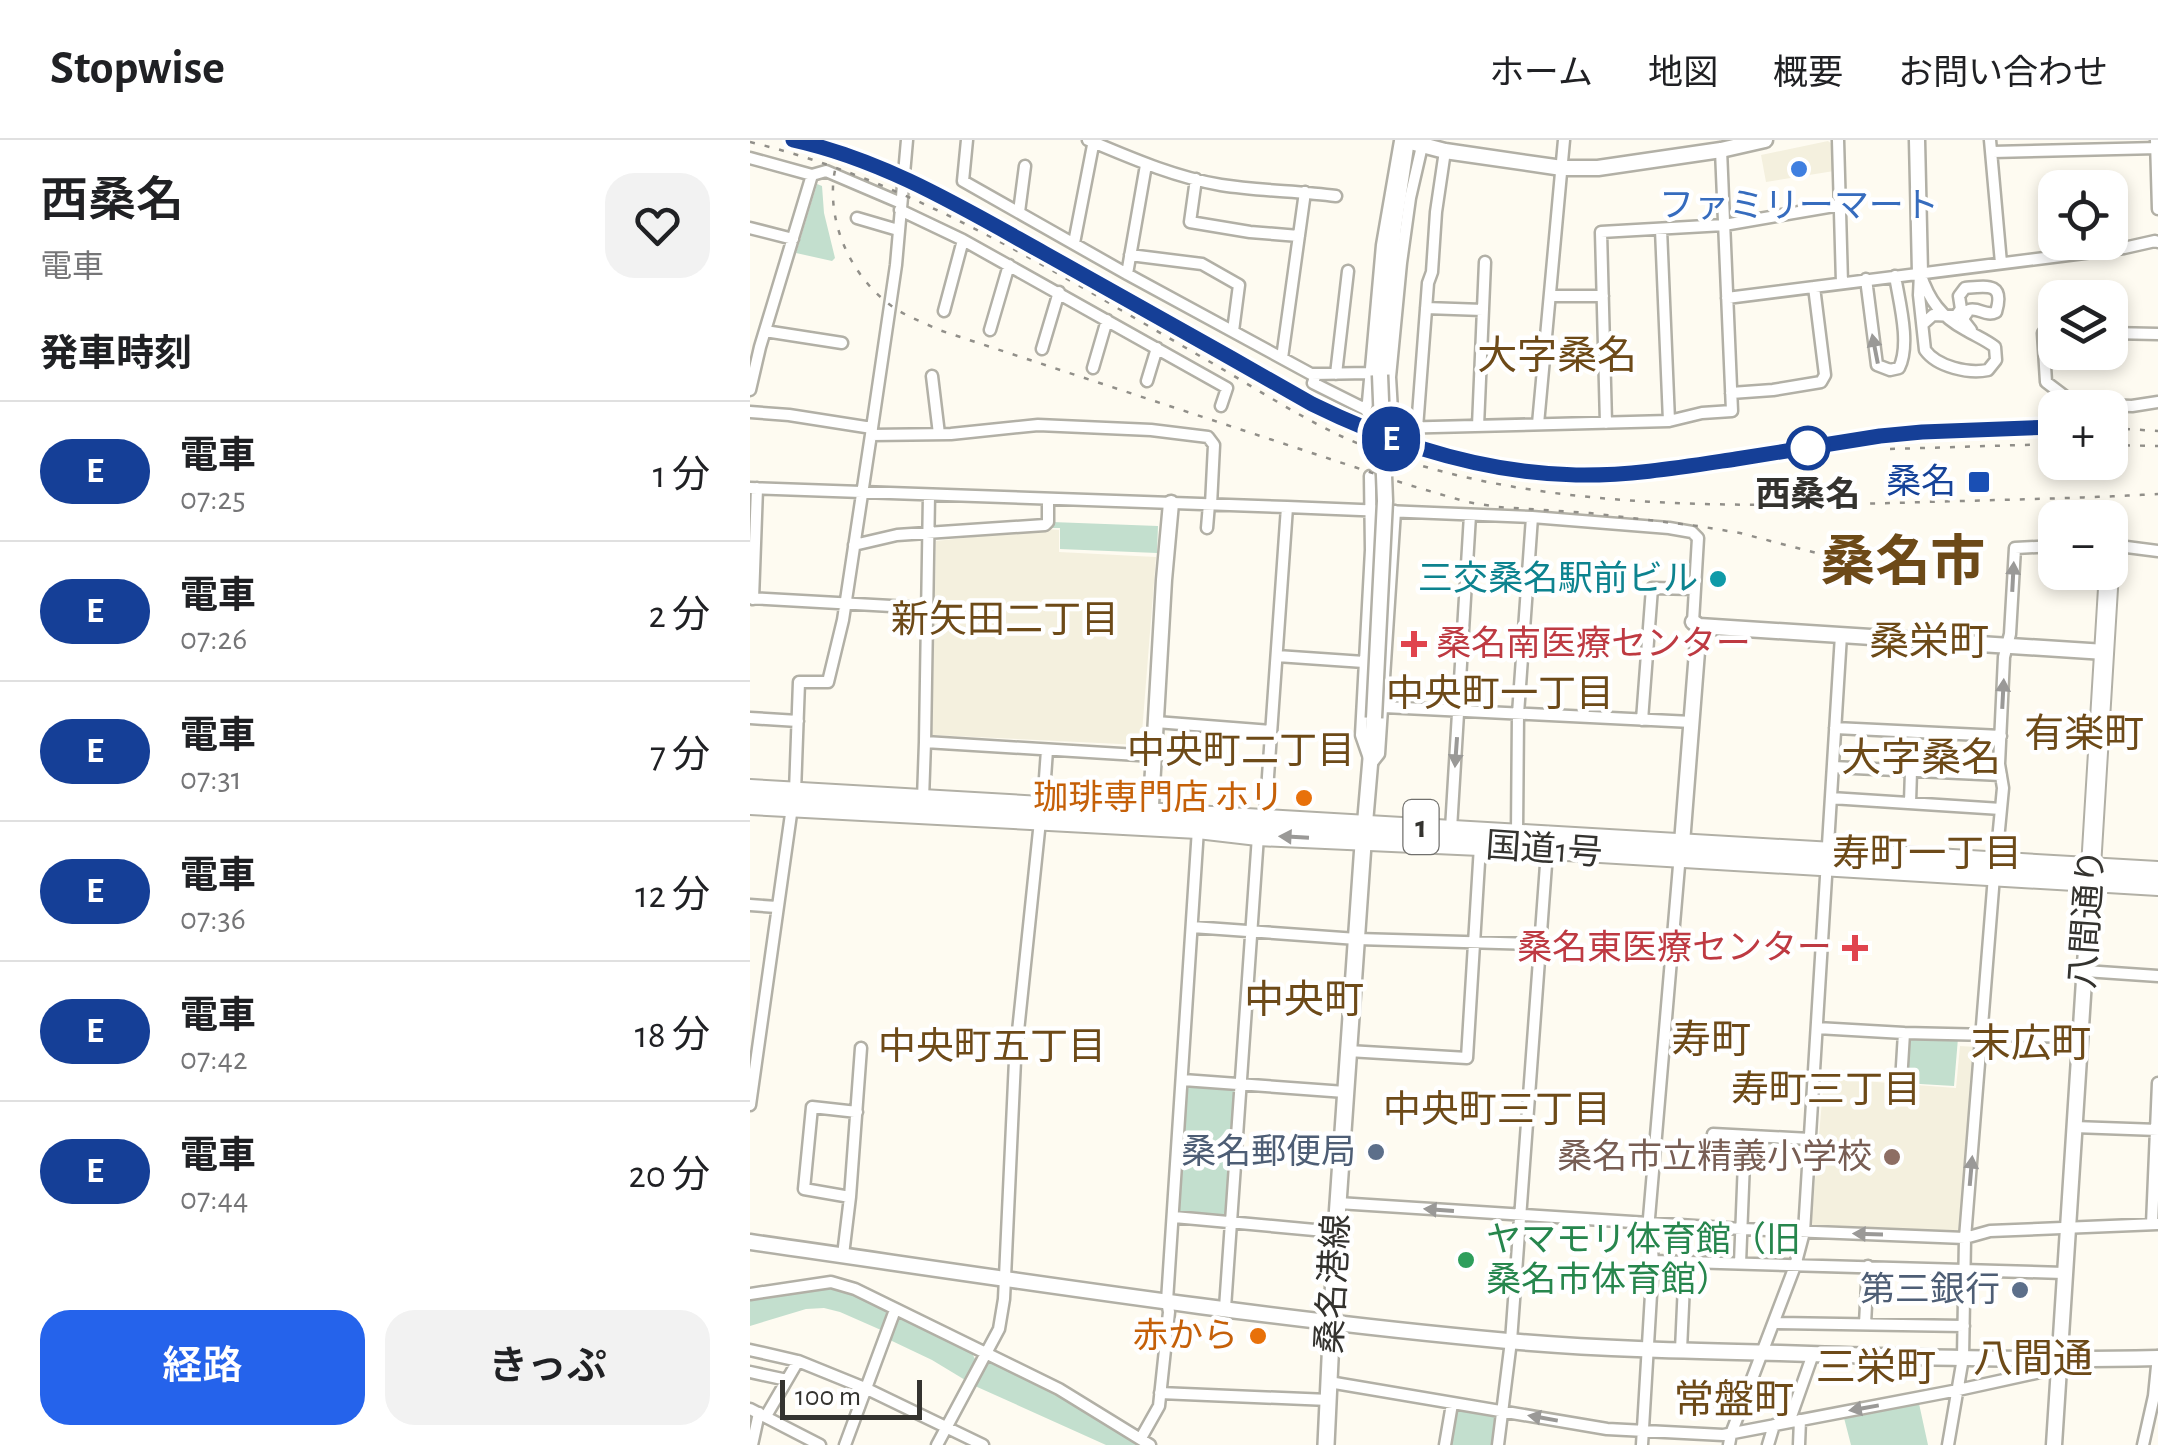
<!DOCTYPE html>
<html lang="ja">
<meta charset="utf-8">
<style>
:root{--surface:#fff;--page:#f2f2f2;--text:#202124;--muted:#757577;--line:#e0e0e0;--accent:#2563eb}
body{margin:0;font-family:"Alegreya Sans","Noto Sans JP",sans-serif;background:var(--page);color:var(--text);height:100vh;display:flex;flex-direction:column;font-size:38px;white-space:nowrap}
*{box-sizing:border-box;margin:0}
p{font-size:32px;color:var(--muted)}
.icon{flex:none;width:55px;height:55px;fill:none;stroke:currentColor;stroke-width:2;stroke-linecap:round;stroke-linejoin:round}
.map{position:relative;flex:1;overflow:hidden}
.panel{display:flex;flex-direction:column;background:var(--surface);width:750px}
.panel>*{flex:none}
.badge{padding:0 20px;border-radius:32px;font-size:35px;line-height:65px}
.controls{position:absolute;left:1288px;top:30px;display:grid;gap:20px}
.controls a{display:grid;place-items:center;width:90px;height:90px;border-radius:20px;background:var(--surface);box-shadow:0 5px 15px #0003;font-size:50px}
.scale{position:absolute;left:30px;bottom:25px;width:142px;box-sizing:border-box;padding-left:10px;border:5px solid #34332f;border-top:0;font-size:28px;line-height:35px;white-space:nowrap;color:#34332f;-webkit-text-stroke:8px #fff;paint-order:stroke}
.map>.badge{position:absolute;translate:-50% -50%;box-shadow:0 0 0 5px #fff}
h2{padding:0 40px;font-size:38px;line-height:90px}
.round{display:grid;place-items:center;flex:none;width:105px;height:105px;border-radius:30px;background:var(--page)}
.headline{display:flex;align-items:center;justify-content:space-between;height:170px;padding:0 40px}
h1{font-size:48px;font-weight:600;line-height:75px}
.button{display:flex;gap:20px;margin-top:auto;padding:20px 40px}
.button a{flex:1;height:115px;border-radius:30px;background:var(--accent);color:#fff;font-size:40px;font-weight:600;line-height:115px;text-align:center}
.button a+a{background:var(--page);color:var(--text)}
ul{padding:0;list-style:none}
li{display:flex;align-items:center;gap:30px;height:140px;padding:0 40px;border-top:2px solid var(--line)}
li div{flex:1}
li b{display:block;font-size:38px}
li em{font-style:normal}
li .badge{min-width:110px;font-weight:700;text-align:center}
header{display:flex;align-items:center;gap:60px;box-sizing:border-box;height:140px;padding:0 50px;background:var(--surface);border-bottom:2px solid var(--line)}
header strong{font-size:48px}
nav{display:flex;gap:55px;margin-inline-start:auto;font-size:35px}
main{display:flex;flex:1;min-height:0}
.map>svg:first-child{display:block}
</style>
<header>
<strong>Stopwise</strong>
<nav><a>ホーム</a><a>地図</a><a>概要</a><a>お問い合わせ</a></nav>
</header>
<main>
<section class="panel">
<div class="headline"><div><h1>西桑名</h1><p>電車</p></div><a class="round"><svg class="icon" aria-label="heart" viewBox="0 0 24 24"><path d="M12 20l-8-8c-3-5 5-10 8-4 3-6 11-1 8 4z"/></svg></a></div>
<h2>発車時刻</h2>
<ul>
<li><span class="badge" style="background:#153f97;color:#fff">E</span><div><b>電車</b><p>07:25</p></div><em>1 分</em></li>
<li><span class="badge" style="background:#153f97;color:#fff">E</span><div><b>電車</b><p>07:26</p></div><em>2 分</em></li>
<li><span class="badge" style="background:#153f97;color:#fff">E</span><div><b>電車</b><p>07:31</p></div><em>7 分</em></li>
<li><span class="badge" style="background:#153f97;color:#fff">E</span><div><b>電車</b><p>07:36</p></div><em>12 分</em></li>
<li><span class="badge" style="background:#153f97;color:#fff">E</span><div><b>電車</b><p>07:42</p></div><em>18 分</em></li>
<li><span class="badge" style="background:#153f97;color:#fff">E</span><div><b>電車</b><p>07:44</p></div><em>20 分</em></li>
</ul>
<div class="button"><a>経路</a><a>きっぷ</a></div>
</section>
<div class="map">
<svg width="1408" height="1305" viewBox="0 0 1408 1305">
<rect width="100%" height="100%" fill="#fefbf1"/>
<path fill="#f4f0de" d="M1078 1 1083 5 1084 31 1016 42 1011 15Z
M296 389 309 390V412L406 417 391 605 182 595 186 401Z
M1210 906 1226 907 1210 1091 1061 1086 1074 938 1206 948Z"/>
<path fill="#c3dfce" d="M67 44 72 46 74 73 85 118 82 121 46 113Z
M302 382 408 386 407 413 310 409V388H301Z
M1156 897 1208 898 1204 946 1153 943Z
M439 945 481 948 485 952 477 1074 473 1077 431 1074 428 1070 437 948Z
M79 1146 93 1149 121 1162 221 1211 225 1219 236 1223 245 1221 325 1262 392 1305H356L225 1246 182 1220 142 1201 131 1190 90 1172 74 1168 56 1169 0 1186V1160L26 1154Z
M1168 1259 1178 1305H1101L1093 1274Z
M705 1269 749 1276 744 1305H699Z"/>
<g fill="none" stroke-linecap="round" stroke-linejoin="round">
<g stroke="#b2b0a6" stroke-width="15">
<path id="minor" d="M217 0 213 41 377 134 561 234 619 233
M338 0C381 18 424 37 471 45 509 51 548 51 586 56
M1088 0 1092 143
M1240 0 1251 123
M1406 0 1408 69
M1242 12 1408 8
M0 18 62 35 76 31 151 63
M446 39 440 82 500 92 549 96
M150 70 213 100 194 171
M269 72 275 26
M107 78 148 90
M0 88 43 99
M911 89 919 281
M213 100 477 248 471 266
M324 103 344 0
M380 115 452 124 489 145 483 191
M1170 133C1179 160 1191 177 1216 190 1226 196 1236 200 1245 207L1246 220 1238 230C1219 234 1187 227 1175 210L1169 155Z
M377 134 396 25
M1116 139 1127 225 1140 230 1149 228C1161 204 1149 161 1145 136
M801 156H853
M977 158 1374 108 1405 101 1408 102
M676 168 733 170
M1173 184 1183 175 1206 176 1211 169 1209 156 1215 148C1237 146 1255 142 1246 172 1236 177 1229 167 1219 170L1214 177V181L1221 190
M240 190 259 125
M15 191 92 203
M1305 193H1293L1296 242 1325 264 1382 266 1408 262
M1360 193 1408 194
M292 209 309 152
M532 218 555 52
M343 228 357 180
M566 234 563 243 615 269 622 279 643 288 919 281 952 273 982 271 971 10
M586 234 598 131
M182 236 189 294
M397 241 407 208
M0 250 10 207 62 35
M981 253 1023 250 1071 242 1075 235 1064 147
M615 269 618 262 632 105 650 1
M0 272 39 275 122 288
M856 283 851 92 974 85 1090 65
M788 284 814 0
M728 286 735 122
M643 288 640 237 651 123 660 58 672 6
M667 288 678 143 682 132 686 72 695 11
M121 295 201 294 288 285 401 290 458 297 464 305 461 365
M0 348 537 367
M179 355 175 602 404 616
M457 388 459 364
M104 405 147 395 295 385 298 382V360
M1361 405 1408 411
M0 458 177 468
M3 459 7 348
M527 516 614 522
M634 567 942 582
M0 578 48 581
M892 580 902 448 944 449
M406 582 521 591
M1085 588 1251 596
M619 618 611 595 621 410 620 336
M621 624 629 614 645 371
M1083 627 1251 635
M45 652 49 542H78L93 480 122 288 146 125 157 0
M1081 658 1251 669
M173 659 175 602
M1160 662 1161 631
M293 666 297 610
M515 679 537 367 782 377 919 388 942 392 948 398 943 482
M701 689 720 375
M767 693 768 574 782 377
M1246 721 1253 648 1249 624 1254 517 1260 494 1265 408 1305 406
M0 765 27 767
M442 787 607 799 789 804
M1335 831 1408 836
M1067 888 1154 893 1330 897
M598 911 717 918 730 706
M433 940 595 952
M1151 942 1154 893
M0 965 42 667
M1324 987 1408 990
M963 994 1060 999
M100 1057 111 908
M588 1063 992 1089 1215 1098 1240 1091 1408 1084
M424 1077 586 1092
M1402 1084 1408 943
M93 1115 100 1057 54 1049 62 967 107 972
M903 1121 1314 1133
M990 1123 995 996
M0 1154 81 1142 105 1149 309 1249 400 1305
M475 1168 508 696
M1024 1183 1214 1186
M1115 1184 1118 1126
M0 1210 48 1221 117 1249 233 1305
M931 1210 935 1122
M0 1232 37 1240
M579 1242 857 1289 973 1295 1208 1250 1295 1231 1309 1220
M410 1253 579 1260
M0 1269 70 1305
M16 1276 48 1221
M1039 1282 1063 1214
M391 1298 409 1266 419 1172 417 1161 448 689
M2 1305 9 1273
M95 1305 145 1170
M187 1305 249 1189 254 1159 265 920 290 681
M695 1305 702 1264
M748 1305 761 1201 797 711
M892 1305 903 1121 899 1078 930 714
M979 1305 981 1294 1045 1126 1054 1092 1091 495
M1018 1305 1024 1285
M1049 1305 1050 1280
M1198 1305 1213 1218 1215 1098 1244 736
M1393 1305 1404 1256 1408 1216"/>
</g>
<g stroke="#b2b0a6" stroke-width="19">
<path id="tertiary" d="M653 0 695 11 812 28H848L971 10 1015 0
M1167 0 1170 133
M630 235 644 87 657 0
M943 482 949 486 1355 512
M400 682 414 440 421 363
M615 683 624 578
M932 703 949 486
M0 1102C252 1138 504 1178 758 1201 848 1209 939 1211 1030 1213 1156 1217 1282 1221 1408 1218
M1304 1305 1341 732"/>
</g>
<g stroke="#b2b0a6" stroke-width="20">
<path id="secondary" d="M576 1305 586 1092 614 690"/>
</g>
<g stroke="#b2b0a6" stroke-width="22">
<path id="primary" d="M1360 423 1362 405
M1341 727 1359 432"/>
</g>
<g stroke="#b2b0a6" stroke-width="22">
<path id="trunk" d="M0 649 1408 731
M0 665 448 689 508 696 730 706 1408 746"/>
</g>
<use href="#minor" stroke="#fff" stroke-width="10"/>
<use href="#tertiary" stroke="#fff" stroke-width="14"/>
<use href="#secondary" stroke="#fff" stroke-width="15"/>
<use href="#primary" stroke="#fff" stroke-width="18"/>
<use href="#trunk" stroke="#fff" stroke-width="18"/>
<path stroke="#918f89" stroke-width="2.5" stroke-dasharray="5 10" stroke-linecap="butt" d="M0 2C167 42 314 138 462 223 505 248 548 276 593 297 759 371 965 367 1144 363 1232 360 1320 359 1408 354
M64 6C109 19 152 36 194 58
M88 16C86 26 83 37 83 47 81 95 107 143 146 169 160 178 175 183 189 190L659 345 717 362 748 367 840 373 948 386 990 393 1074 415
M184 46 572 263
M556 260 596 281 690 315 773 331 827 335 903 331 1172 292 1305 287
M1360 288 1408 291
M1360 305 1408 306
M1140 309 1305 304"/>
<g stroke="#b2b0a6" stroke-width="19" stroke-linecap="butt">
<path id="tertiary-bridge" d="M624 578 635 361 630 235"/>
</g>
<use href="#tertiary-bridge" stroke="#fff" stroke-width="14"/>
</g>
<defs><path id="oneway-solid" d="M-6-.8H1V-3.2L6.5 0L1 3.2V.8H-6Z" transform="scale(2.5)"/></defs>
<g fill="#9a9997">
<use href="#oneway-solid" transform="translate(1125 209) rotate(-101)"/>
<use href="#oneway-solid" transform="translate(1263 437) rotate(-87)"/>
<use href="#oneway-solid" transform="translate(1253 554) rotate(-87)"/>
<use href="#oneway-solid" transform="translate(706 612) rotate(94)"/>
<use href="#oneway-solid" transform="translate(544 697) rotate(-177)"/>
<use href="#oneway-solid" transform="translate(1221 1031) rotate(-85)"/>
<use href="#oneway-solid" transform="translate(689 1070) rotate(-176)"/>
<use href="#oneway-solid" transform="translate(1118 1094) rotate(-178)"/>
<use href="#oneway-solid" transform="translate(1114 1268) rotate(170)"/>
<use href="#oneway-solid" transform="translate(793 1278) rotate(-170)"/>
</g>
<g fill="none" stroke-linecap="round" stroke-linejoin="round">
<g stroke="#fff" stroke-width="22">
<path id="line" d="M43 0C134 20 213 68 294 113 383 163 473 213 562 264 645 305 733 333 826 335 880 336 933 327 986 319 1034 311 1082 304 1130 296L1172 292 1305 287"/>
</g>
<use href="#line" stroke="#153f97" stroke-width="15"/>
</g>
<circle fill="#3f7fe0" stroke="#fff" stroke-width="4" cx="1049" cy="29" r="10"/>
<circle fill="#fff" stroke="#153f97" stroke-width="5" cx="1058" cy="308" r="20"/>
<rect fill="#1a4fb4" stroke="#fff" stroke-width="4" x="1217" y="330" width="24" height="24" rx="5"/>
<circle fill="#0f9aa8" stroke="#fff" stroke-width="4" cx="968" cy="439" r="10"/>
<g fill="#e0444e" stroke="#fff" stroke-width="4">
<path d="M659 489h10v10h10v10h-10v10h-10v-10h-10v-10h10z"/>
<path d="M1100 793h10v10h10v10h-10v10h-10v-10h-10v-10h10z"/>
</g>
<g fill="#e8710a" stroke="#fff" stroke-width="4">
<circle cx="554" cy="658" r="10"/>
<circle cx="508" cy="1196" r="10"/>
</g>
<g fill="#5c6f8a" stroke="#fff" stroke-width="4">
<circle cx="626" cy="1012" r="10"/>
<circle cx="1270" cy="1150" r="10"/>
</g>
<circle fill="#8d6e63" stroke="#fff" stroke-width="4" cx="1142" cy="1017" r="10"/>
<circle fill="#2e9e5b" stroke="#fff" stroke-width="4" cx="716" cy="1120" r="10"/>
<g text-anchor="middle" dominant-baseline="central" stroke-width="9" stroke-linejoin="round" paint-order="stroke">
<rect fill="#fff" stroke="#71706d" stroke-width="2.5" x="653.5" y="660" width="35" height="54" rx="8"/>
<g font-size="32" font-weight="bold" fill="#34332f">
<text x="671" y="687">1</text>
</g>
<g font-size="35" fill="#366cbe" stroke="#fff">
<text x="1049" y="66">ファミリーマート</text>
</g>
<g font-size="35" fill="#164399" stroke="#fff" text-anchor="end">
<text x="1206" y="342">桑名</text>
</g>
<g font-size="35" font-weight="bold" fill="#34332f" stroke="#fff">
<text x="1058" y="355">西桑名</text>
</g>
<g font-size="35" fill="#0d838f" stroke="#fff" text-anchor="end">
<text x="948" y="439">三交桑名駅前ビル</text>
</g>
<g font-size="35" fill="#be3a42" stroke="#fff" text-anchor="start">
<text x="686" y="504">桑名南医療センター</text>
<text x="1082" y="808" text-anchor="end">桑名東医療センター</text>
</g>
<g font-size="35" fill="#c56008" stroke="#fff" text-anchor="end">
<text x="534" y="658">珈琲専門店 ホリ</text>
<text x="488" y="1196">赤から</text>
</g>
<g font-size="35" fill="#34332f" stroke="#fff">
<text transform="translate(794 710) rotate(4)">国道1号</text>
<text transform="translate(1338 779) rotate(-86)">八間通り</text>
<text transform="translate(584 1144) rotate(-87)">桑名港線</text>
</g>
<g font-size="35" fill="#4e5e75" stroke="#fff" text-anchor="end">
<text x="606" y="1012">桑名郵便局</text>
<text x="1250" y="1150">第三銀行</text>
</g>
<g font-size="35" fill="#785e54" stroke="#fff" text-anchor="end">
<text x="1122" y="1017">桑名市立精義小学校</text>
</g>
<g font-size="35" fill="#27864d" stroke="#fff" text-anchor="start">
<text x="736" y="1100">ヤマモリ体育館（旧<tspan x="736" dy="40">桑名市体育館）</tspan></text>
</g>
<g font-size="38" fill="#6d4a18" stroke="#fff">
<text x="255" y="481">新矢田二丁目</text>
<text x="750" y="555">中央町一丁目</text>
<text x="491" y="612">中央町二丁目</text>
<text x="1177" y="715">寿町一丁目</text>
<text x="242" y="908">中央町五丁目</text>
<text x="1076" y="951">寿町三丁目</text>
<text x="747" y="971">中央町三丁目</text>
</g>
<g font-size="40" fill="#6d4a18" stroke="#fff">
<text x="807" y="217">大字桑名</text>
<text x="1179" y="503">桑栄町</text>
<text x="1334" y="595">有楽町</text>
<text x="1171" y="619">大字桑名</text>
<text x="554" y="861">中央町</text>
<text x="961" y="901">寿町</text>
<text x="1281" y="905">末広町</text>
<text x="1283" y="1220">八間通</text>
<text x="1126" y="1229">三栄町</text>
<text x="984" y="1261">常盤町</text>
</g>
<g font-size="55" font-weight="bold" fill="#6d4a18" stroke="#fff">
<text x="1153" y="423">桑名市</text>
</g>
</g>
</svg>
<div class="controls">
<a><svg class="icon" aria-label="locate" viewBox="0 0 24 24"><circle cx="12" cy="12" r="6"/><path d="M12 2v4M12 18v4M2 12h4M18 12h4"/></svg></a>
<a><svg class="icon" aria-label="layers" viewBox="0 0 24 24"><path d="M12 4l9 5-9 5-9-5zM3 14l9 5 9-5"/></svg></a>
<a>+</a>
<a>−</a>
</div>
<div class="scale">100 m</div>
<b class="badge" style="left:641px;top:299px;background:#153f97;color:#fff">E</b>
</div>
</main>
